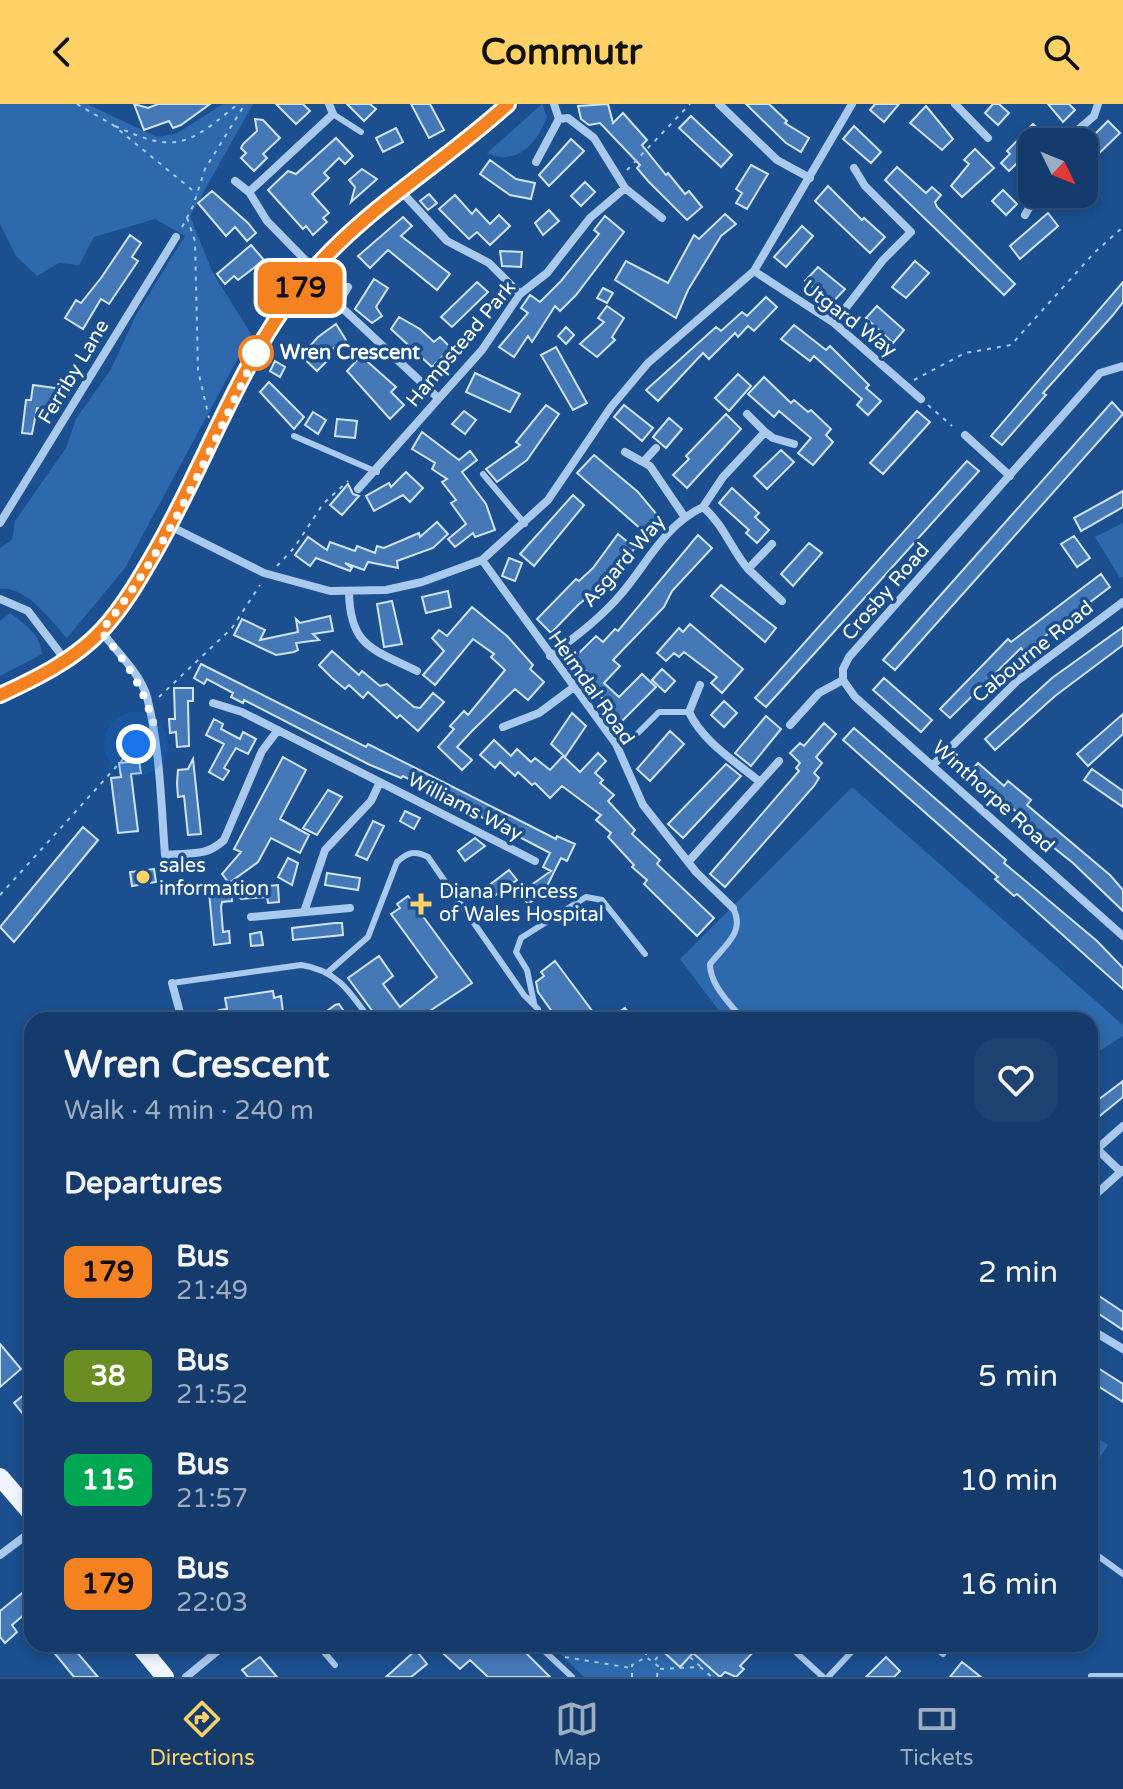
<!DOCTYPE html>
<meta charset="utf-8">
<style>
:root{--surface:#143b6b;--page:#1d4271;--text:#f1f3f6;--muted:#9dadc1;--line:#33557e;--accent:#ffd166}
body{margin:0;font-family:"Varela Round",sans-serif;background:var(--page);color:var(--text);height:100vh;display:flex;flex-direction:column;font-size:30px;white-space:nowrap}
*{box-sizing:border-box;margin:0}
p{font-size:26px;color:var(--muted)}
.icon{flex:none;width:44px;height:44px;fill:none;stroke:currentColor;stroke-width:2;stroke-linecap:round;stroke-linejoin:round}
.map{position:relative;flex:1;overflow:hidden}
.sheet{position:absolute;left:24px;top:908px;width:1074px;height:640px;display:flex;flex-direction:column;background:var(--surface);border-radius:24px;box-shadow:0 4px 12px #0003,0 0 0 2px var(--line)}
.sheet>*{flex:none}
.badge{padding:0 16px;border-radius:12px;font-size:28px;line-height:52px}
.needle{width:52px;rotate:133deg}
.buttons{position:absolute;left:1018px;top:24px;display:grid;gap:16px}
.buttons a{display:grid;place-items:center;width:80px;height:80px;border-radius:16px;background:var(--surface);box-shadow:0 4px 12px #0003,0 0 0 2px var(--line);font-size:40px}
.you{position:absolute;width:40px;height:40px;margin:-20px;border:6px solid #fff;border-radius:50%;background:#1a73e8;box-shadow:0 0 0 12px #1a73e833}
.map>.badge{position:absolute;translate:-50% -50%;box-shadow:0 0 0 4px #fff}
h2{padding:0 40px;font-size:30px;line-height:72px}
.round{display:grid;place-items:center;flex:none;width:84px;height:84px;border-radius:24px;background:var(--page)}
.headline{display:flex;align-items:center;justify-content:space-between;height:136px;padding:0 40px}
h1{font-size:38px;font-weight:700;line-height:60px}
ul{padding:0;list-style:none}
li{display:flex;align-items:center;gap:24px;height:104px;padding:0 40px}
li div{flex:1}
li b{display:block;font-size:30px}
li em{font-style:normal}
li .badge{min-width:88px;font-weight:700;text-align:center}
header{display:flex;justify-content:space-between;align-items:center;height:104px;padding:0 40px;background:var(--accent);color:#111;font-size:36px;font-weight:700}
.dock{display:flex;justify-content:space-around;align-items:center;height:112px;border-top:2px solid var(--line);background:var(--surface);font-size:22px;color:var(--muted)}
.dock a{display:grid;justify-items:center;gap:4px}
.dock .active{color:var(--accent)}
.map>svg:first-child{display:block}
</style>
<header><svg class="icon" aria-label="back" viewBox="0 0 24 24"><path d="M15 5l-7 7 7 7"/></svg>Commutr<svg class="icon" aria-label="search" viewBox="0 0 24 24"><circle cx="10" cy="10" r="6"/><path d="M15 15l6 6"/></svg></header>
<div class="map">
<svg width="1123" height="1573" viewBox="0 0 1123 1573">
<rect width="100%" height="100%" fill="#1b4f8f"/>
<path fill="#2e69ad" d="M0 0H87L157 33 176 30 223 0H253L190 112 212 167 251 230 125 464 67 534C50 516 27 482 0 485V444L12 436 15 417 66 344 76 315 111 265 136 211 185 132 155 115 94 133 79 161 59 159 37 172 16 152 0 120Z
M542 0 547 13C537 39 517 63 487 49Z
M1123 419V473L1120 474 1095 433Z
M10 509C24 519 41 531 42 550L0 572V517Z
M852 683 1123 921V932L1090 953V916H726L680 855Z
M1090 1329 1108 1341 1090 1369Z
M558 1540H684L719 1573H584L554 1544Z"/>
<path fill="#4478b7" stroke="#cfe3fa" stroke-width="2" d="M134 0 148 4 158 0H210L181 21 173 24 169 17 144 26Z
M276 0H303L310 7 296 20Z
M347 0H370L376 5 364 17Z
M411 0H430L444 26 429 34Z
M608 0 613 19 623 9 647 36 642 41 666 71 668 69 685 90 689 87 702 103 687 116 648 77 637 64 640 61 600 19 589 21 581 15 578 2Z
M746 0H769L787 17 785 19 809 34 801 48 786 39Z
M875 0H899L884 18 870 6Z
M993 0H999L1009 9 998 21 985 9Z
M1048 0H1069L1075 6 1063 18Z
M926 2 953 35 942 46 910 19Z
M691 12 732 51 721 63 679 24Z
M255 15 263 16 280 34 263 50 267 54 254 67 241 54 246 49 241 44 243 40 257 27Z
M1108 17 1120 29 1084 64V41Z
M1033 20 1046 32 1040 38H1032V44L1009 67 1001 59 1010 50 1007 47Z
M854 22 881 48 871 59 843 35Z
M396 24 403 38 383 48 376 34Z
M336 34 353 52 345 60 339 54 324 69 329 74 312 90 329 109 323 114 327 118 313 131 306 122 303 125 268 86 288 67 296 70Z
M571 35 584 47 549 82 539 71Z
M975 45 994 64 962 93 951 82 969 60 964 56Z
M490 56 516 75 535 79 531 95 510 91 480 70Z
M751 61 768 70 747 105 736 99 742 89 736 85Z
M897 63 926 89 932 83 941 91 935 98 937 103 1015 180 1004 191 885 76Z
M362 65 377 75 351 98 355 83 349 76Z
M585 78 595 88 581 102 571 92Z
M828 82 862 116 864 114 885 133 870 149 815 97Z
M1003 86 1017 100 1006 111 992 97Z
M212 87 248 119 256 129 247 137 235 123 226 132 198 99Z
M429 90 437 99 428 106 420 97Z
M1066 90H1095L1076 104Z
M455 91 472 110 476 105 490 120 499 111 510 122 490 141 477 128 469 135 439 105Z
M549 106 559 117 543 131 535 119Z
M1048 109 1058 122 1020 155 1010 142Z
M725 110 736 120 721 132 688 186 676 214 615 176 626 157 668 179 694 131 699 135Z
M605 112 624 128 576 191 560 207 555 202 532 238 528 232 514 253 499 243 528 209 521 204 530 191 540 198 561 177 599 130 594 126Z
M403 113 412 122 401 132 450 170 437 186 388 146 370 164 358 152Z
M802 122 813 132 786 163 774 153Z
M130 131 141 139 132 153 138 157 109 200 101 195 83 225 65 214 76 196 81 199 101 174Z
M251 141 264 156 238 176 234 172 225 180 217 170Z
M500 147 522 148 521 163 502 162Z
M915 157 929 169 906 194 892 183Z
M818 163 845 185 832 199 805 177Z
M374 175 388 184 376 203 382 212 372 219 355 205Z
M477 178 488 188 452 223 441 213Z
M1123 178V198L1113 211 1043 289 1046 291 1002 341 991 332Z
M603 184 613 189 607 199 597 194Z
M766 193 777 203 754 227 748 222 738 233 735 229 709 255 703 249 658 297 646 286 716 223 721 227 742 208 747 212Z
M607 202 624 214 612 233 615 236 597 253 580 240 604 218 598 214Z
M877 202 904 226 893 239 866 214Z
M399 213 420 225 434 238 440 233 451 244 432 263 391 225Z
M336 220 346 236 322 252 327 257 317 267 301 252 318 233Z
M794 221 826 246 830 242 869 281 866 284 881 297 868 311 857 301 862 295 814 252 810 257 781 235Z
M566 223 574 231 566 240 558 232Z
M556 243 587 299 573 306 541 251Z
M361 252 396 283 391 288 404 301 390 315 347 267Z
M275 257 285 263 280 273 270 267Z
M475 269 520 290 510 308 466 288Z
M738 270 751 282 729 307 715 294Z
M764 273 791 299 794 296 808 308 811 306 831 325 826 331 833 338 813 361 798 349 811 334 779 307 774 313 748 290Z
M269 278 304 313 294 325 260 288Z
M33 281 63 285 60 307 37 304 32 330 22 329 26 296H31Z
M1112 298 1123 310 895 566 883 556Z
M546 301 559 310 527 356 497 378 486 365 520 341 516 338Z
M624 301 653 324 642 337 614 313Z
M464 307 476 316 465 330 452 320Z
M917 307 930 318 883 370 870 359Z
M313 308 326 316 318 330 305 321Z
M726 310 741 325 687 384 673 371 689 355 686 352Z
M669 314 682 325 666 344 653 333Z
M337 315 357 317 355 334 335 332Z
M422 328 459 356 470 347 477 356 462 368 486 400 495 426 475 433 473 429 455 443 448 435 466 420 451 399 456 396 442 378 447 375 432 365 435 359 412 345Z
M781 346 794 358 767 385 754 372Z
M594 351 638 388 663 418 650 433 577 369Z
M967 357 979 367 766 603 755 594Z
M406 368 423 384 410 398 403 391 374 407 366 392 389 379 391 383Z
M348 380 353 390 359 392 342 411 330 401Z
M732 384 759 409 755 413 769 426 757 439 746 429 749 426 719 399Z
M1123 387V403L1081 427 1074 414Z
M573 391 584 401 534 462 520 450Z
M437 418 448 430 433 444 397 457 398 464 368 458 364 466 345 459 352 464 350 467 316 454 310 462 295 451 308 433 327 446 330 438 355 447 357 442 375 449 377 442 384 444 419 429 420 433Z
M618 430 635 444 610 475 578 501 551 529 537 515 576 475 579 477 593 464Z
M698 431 712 444 672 487 664 503 613 556 620 562 604 579 619 593 642 570 656 583 616 623 604 611 611 603 589 582 595 576 573 555 596 532 603 538 615 525 618 527Z
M1074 432 1090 454 1077 463 1061 440Z
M809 439 822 449 793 482 781 470Z
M509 454 522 459 515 477 502 472Z
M1101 470 1110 483 1024 548 1021 544 950 614 940 605 1008 535 1011 538Z
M721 481 776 524 765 538 711 492Z
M448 487 451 503 426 509 422 493Z
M392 497 402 540 384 543 377 500Z
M472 503 507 532 533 561 530 565 544 578 528 596 515 585 472 627 457 643 472 656 462 666 438 643 454 625 450 622 464 607 468 611 505 566 491 553 494 550 473 535 435 581 423 571 444 547 432 534 439 526 447 532Z
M330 512 333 527 313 530 319 536 296 539 298 546 294 548 276 551 234 531 242 515 265 526 260 536 298 528 296 515 300 519Z
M690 520 743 565 722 589 711 579 717 573 684 548 679 553 674 549 666 557 657 549 679 524 683 528Z
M1123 523V541L1055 592 995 646 985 635 1052 574Z
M332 547 359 571 362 567 380 582 387 580 414 603 420 604 433 589 444 598 418 627 400 611 397 614 368 588 363 594 349 581 345 585 332 574 319 561Z
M201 560 366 643 368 640 556 735 557 732 575 740 567 757 561 754 544 788 528 800 520 789 551 767 543 763 550 749 403 672 401 674 368 660 244 596 243 599 231 593 233 589 207 575 204 580 194 574Z
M662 565 675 577 665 588 652 576Z
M884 574 932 616 921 628 873 586Z
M174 584H193V597H188L189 642 177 643 176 628 170 629 169 615H175Z
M724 597 737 609 724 623 711 611Z
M572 609 586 622 565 653 551 640Z
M1123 610V630L1088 662 1077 650Z
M766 612 781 625 751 662 735 649Z
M214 615 223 620 221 625 240 635 243 628 256 635 248 650 236 644 224 664 229 667 223 676 209 668 224 640 206 631Z
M824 619 836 630 816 653 822 659 814 669 819 674 814 682 725 783 710 770 799 667 796 664 800 659 790 649 800 639 804 642Z
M854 624 1006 756 1004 759 1097 837 1123 864V885L1017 790 1014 792 995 775 998 773 843 636Z
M670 627 684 640 650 677 637 665Z
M494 636 511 652 517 645 531 658 535 654 550 666 563 652 580 668 598 649 606 657 595 669 603 676 600 679 614 691 608 697 635 726 632 730 660 756 657 760 714 814 697 832 644 780 647 776 632 763 634 761 608 733 611 729 596 716 601 711 562 682 550 694 535 679 532 681 518 668 515 672 500 658 495 664 480 651Z
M283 653 306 666 280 715 309 731 300 749 271 734 258 758 229 779 222 770 241 748 234 745Z
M193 655 201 730 188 731 184 692 178 693 177 679 178 666 188 665Z
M139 657 141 669 131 670 138 727 118 729 111 674 121 673 119 659Z
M978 659 1004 682 1008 677 1031 696 1027 701 1110 771 1123 786V807L1073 759 1019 716 1022 712 968 670Z
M726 660 741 672 683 734 668 720Z
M1092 665 1123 687V703L1084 676Z
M328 686 342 693 317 731 303 724Z
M405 707 420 714 414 725 400 717Z
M373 717 384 722 367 756 356 751Z
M83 723 98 736 14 838 0 823Z
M475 734 485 742 465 757 458 747Z
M288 754 298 759 292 781 278 773Z
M154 765 156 778 132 782 130 768Z
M509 766 517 776 490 795 483 786Z
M327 769 360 774 358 786 325 781Z
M278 781 279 798 268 799 267 793 241 795 234 785Z
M231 786 232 797 222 798 221 803 223 828 229 827 230 839 214 841 209 788Z
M408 792 472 879 416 916H379L348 874 379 852 393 872 383 880 400 903 437 873 391 810 400 804 397 800Z
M335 819H342L343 831 293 836 292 824Z
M261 828 263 841 251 842 250 830Z
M555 857 558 861 599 916H558L538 888 536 878 544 872 541 868Z
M273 887 274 894 281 892 283 909 276 910 277 916H220L219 906 227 905 225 894Z
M339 900 350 916H315L335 901Z
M625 904 634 916H608Z
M1123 977V993L1090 1020V1002Z
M1090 1186 1123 1208V1226L1090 1204Z
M0 1240 21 1265 0 1283Z
M1090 1259 1123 1280V1298L1090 1277Z
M32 1284V1321L14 1299Z
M32 1481V1504L12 1521 17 1528 5 1539 0 1533V1507Z
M47 1540H70L98 1573H74Z
M433 1540H517L550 1573H488L470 1556 460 1565Z
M655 1540H761L740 1562 744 1565 736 1573 725 1568 720 1573 693 1549 680 1563Z
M416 1546 427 1560 411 1573H386Z
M260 1553 277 1573H248L242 1566Z
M886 1553 900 1567 894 1573H866Z
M962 1558 981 1573H950Z"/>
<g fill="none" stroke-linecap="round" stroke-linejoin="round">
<path stroke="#a9c9ee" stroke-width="2" stroke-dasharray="4 6" stroke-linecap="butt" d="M77 0 113 21 197 90
M115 22C176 50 187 42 238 0
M627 66 690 0
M187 114 195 137 198 266 209 314
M182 123 193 102 205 65 245 0
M326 166 339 178
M914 276 965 249 1011 241 1094 149 1123 123
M928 301 952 322
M277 462 294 444 323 400 348 377
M159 593 232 524 260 481
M0 791 144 632
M762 1540 771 1548
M646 1551V1540
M565 1553 631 1564
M690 1553 700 1562
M655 1556 662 1548
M660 1565 700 1563 712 1573
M632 1573V1561L646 1553 658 1562 657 1573"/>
<path stroke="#a9c9ee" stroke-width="6" d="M333 10 361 28
M294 332 377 368
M483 370 525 420
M638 629 659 608H689
M733 804C746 828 724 842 710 860 710 882 731 900 743 916
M328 868 368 833 397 758C408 748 415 746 428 753L524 891 538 905 541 916
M172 879 301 861C337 866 351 889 370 916
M534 899 527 866 516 848 521 834 586 793 602 796 645 850
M1090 1446 1123 1470
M317 1540 335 1561
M537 1540 572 1573
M787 1540 823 1573
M931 1540 943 1550
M1091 1572H1123
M828 1573 859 1540"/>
<path stroke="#a9c9ee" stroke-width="8" d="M554 0 559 15
M719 0 777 56 810 74
M955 0 988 34
M1064 38 1094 12 1098 0
M536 58 559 15 568 14 594 34 625 84 662 114
M235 77 249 88 333 10 329 0
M400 86 447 137 489 159 520 190
M249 88 267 117 314 165
M1025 111 1037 90
M754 167 834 219 921 295
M338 200 437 293
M326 207 338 200 348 183
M834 219 883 156 911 128 865 82 854 64
M765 328 773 334 794 340
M965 331 1010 372
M625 348 650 362 684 412
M645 356 656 344
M358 385 482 246 520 190 547 169 590 114 625 84
M703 403 723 373 765 328 747 310
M0 419 176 133
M170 422 264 469 330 487 386 486 422 478 482 456 548 396 611 303 648 259 754 167 852 0
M482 456 616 640 643 701 696 768 733 804
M748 465 782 497
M349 488C350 543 373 545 417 567
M0 495 28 507 66 557
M101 527C116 547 140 569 147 593 160 644 161 698 165 751 189 748 205 754 224 736L262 647 278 626
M550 552C575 533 601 514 622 489 648 458 665 421 703 403 724 421 731 445 748 465L772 440
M843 576 855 593 1123 832
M700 581 689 608C703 638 735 657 760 678
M0 591C37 574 74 556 102 526 124 502 140 474 156 446 209 353 243 246 314 165 370 101 445 56 508 0
M213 599 242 608 535 757
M790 621 819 589 843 576V565L849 553 1100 269 1123 262
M503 623 539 609 574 583
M933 661 1017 577 1123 498
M689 757 779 657
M304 808 325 746 371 697 380 678
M251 813 350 804
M172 879 182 916
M1097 1045 1121 1068
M1090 1051 1123 1022
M1095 1091 1123 1066
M1090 1225 1123 1245
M0 1451 32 1427
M186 1573 226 1540"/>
<path stroke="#f0f6ff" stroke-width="18" d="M0 1373 32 1410
M138 1540 165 1573"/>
</g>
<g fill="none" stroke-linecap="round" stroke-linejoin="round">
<g stroke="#fff" stroke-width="18">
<path id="line" d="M0 591C37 574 74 556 102 526 124 502 140 474 156 446 209 353 243 246 314 165 370 101 446 57 508 0"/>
</g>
<use href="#line" stroke="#f58220" stroke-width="12"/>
<path stroke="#fff" stroke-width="8" stroke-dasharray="0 14.4" d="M136 640 154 621C141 578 129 563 101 527 171 443 214 335 262 238L256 249"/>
</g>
<circle fill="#fff" stroke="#f58220" stroke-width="4" cx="256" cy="249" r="16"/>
<g fill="#ffd166" stroke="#1b4f8f" stroke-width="3">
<circle cx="143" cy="773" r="8"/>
<path d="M417 788h8v8h8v8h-8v8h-8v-8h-8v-8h8z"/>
</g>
<g text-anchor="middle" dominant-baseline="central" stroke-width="7" stroke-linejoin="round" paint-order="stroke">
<g font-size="20" fill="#fff" stroke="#1b4f8f">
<text transform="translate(849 215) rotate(37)">Utgard Way</text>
<text transform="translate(461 240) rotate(-50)">Hampstead Park</text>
<text transform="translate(74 268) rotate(-59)">Ferriby Lane</text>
<text transform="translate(624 457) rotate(-49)">Asgard Way</text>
<text transform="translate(886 488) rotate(-49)">Crosby Road</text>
<text transform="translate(1033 548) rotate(-39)">Cabourne Road</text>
<text transform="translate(591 584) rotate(55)">Heimdal Road</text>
<text transform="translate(993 693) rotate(42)">Winthorpe Road</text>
<text transform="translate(465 703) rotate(27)">Williams Way</text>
</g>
<g font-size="20" font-weight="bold" fill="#fff" stroke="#1b4f8f" text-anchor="start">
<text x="280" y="249">Wren Crescent</text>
</g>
<g font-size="20" fill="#fff" stroke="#1b4f8f" text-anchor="start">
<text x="159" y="762">sales<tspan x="159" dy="23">information</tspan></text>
<text x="439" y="788">Diana Princess<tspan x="439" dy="23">of Wales Hospital</tspan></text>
</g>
</g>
</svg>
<div class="buttons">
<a><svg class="needle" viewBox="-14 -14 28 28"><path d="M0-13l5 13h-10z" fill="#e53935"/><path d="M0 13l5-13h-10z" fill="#9dadc1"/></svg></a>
</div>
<div class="you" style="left:136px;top:640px"></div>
<b class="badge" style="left:300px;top:184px;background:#f58220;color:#111">179</b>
<section class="sheet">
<div class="headline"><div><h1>Wren Crescent</h1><p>Walk · 4 min · 240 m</p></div><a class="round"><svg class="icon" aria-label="heart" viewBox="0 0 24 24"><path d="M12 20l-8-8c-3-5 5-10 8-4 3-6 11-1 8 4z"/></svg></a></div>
<h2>Departures</h2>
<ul>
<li><span class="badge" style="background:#f58220;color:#111">179</span><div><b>Bus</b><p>21:49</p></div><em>2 min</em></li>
<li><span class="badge" style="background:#6b8e23;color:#fff">38</span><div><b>Bus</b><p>21:52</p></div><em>5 min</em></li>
<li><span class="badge" style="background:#00a651;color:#fff">115</span><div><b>Bus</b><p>21:57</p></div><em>10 min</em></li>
<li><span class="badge" style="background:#f58220;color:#111">179</span><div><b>Bus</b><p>22:03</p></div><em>16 min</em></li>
</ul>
</section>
</div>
<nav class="dock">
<a class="active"><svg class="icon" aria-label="directions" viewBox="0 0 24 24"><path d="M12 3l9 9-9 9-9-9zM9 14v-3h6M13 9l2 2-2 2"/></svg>Directions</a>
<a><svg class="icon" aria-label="map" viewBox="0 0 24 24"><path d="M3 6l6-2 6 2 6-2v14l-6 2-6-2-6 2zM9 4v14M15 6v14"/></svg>Map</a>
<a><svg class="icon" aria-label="tickets" viewBox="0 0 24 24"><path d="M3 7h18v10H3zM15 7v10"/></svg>Tickets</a>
</nav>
